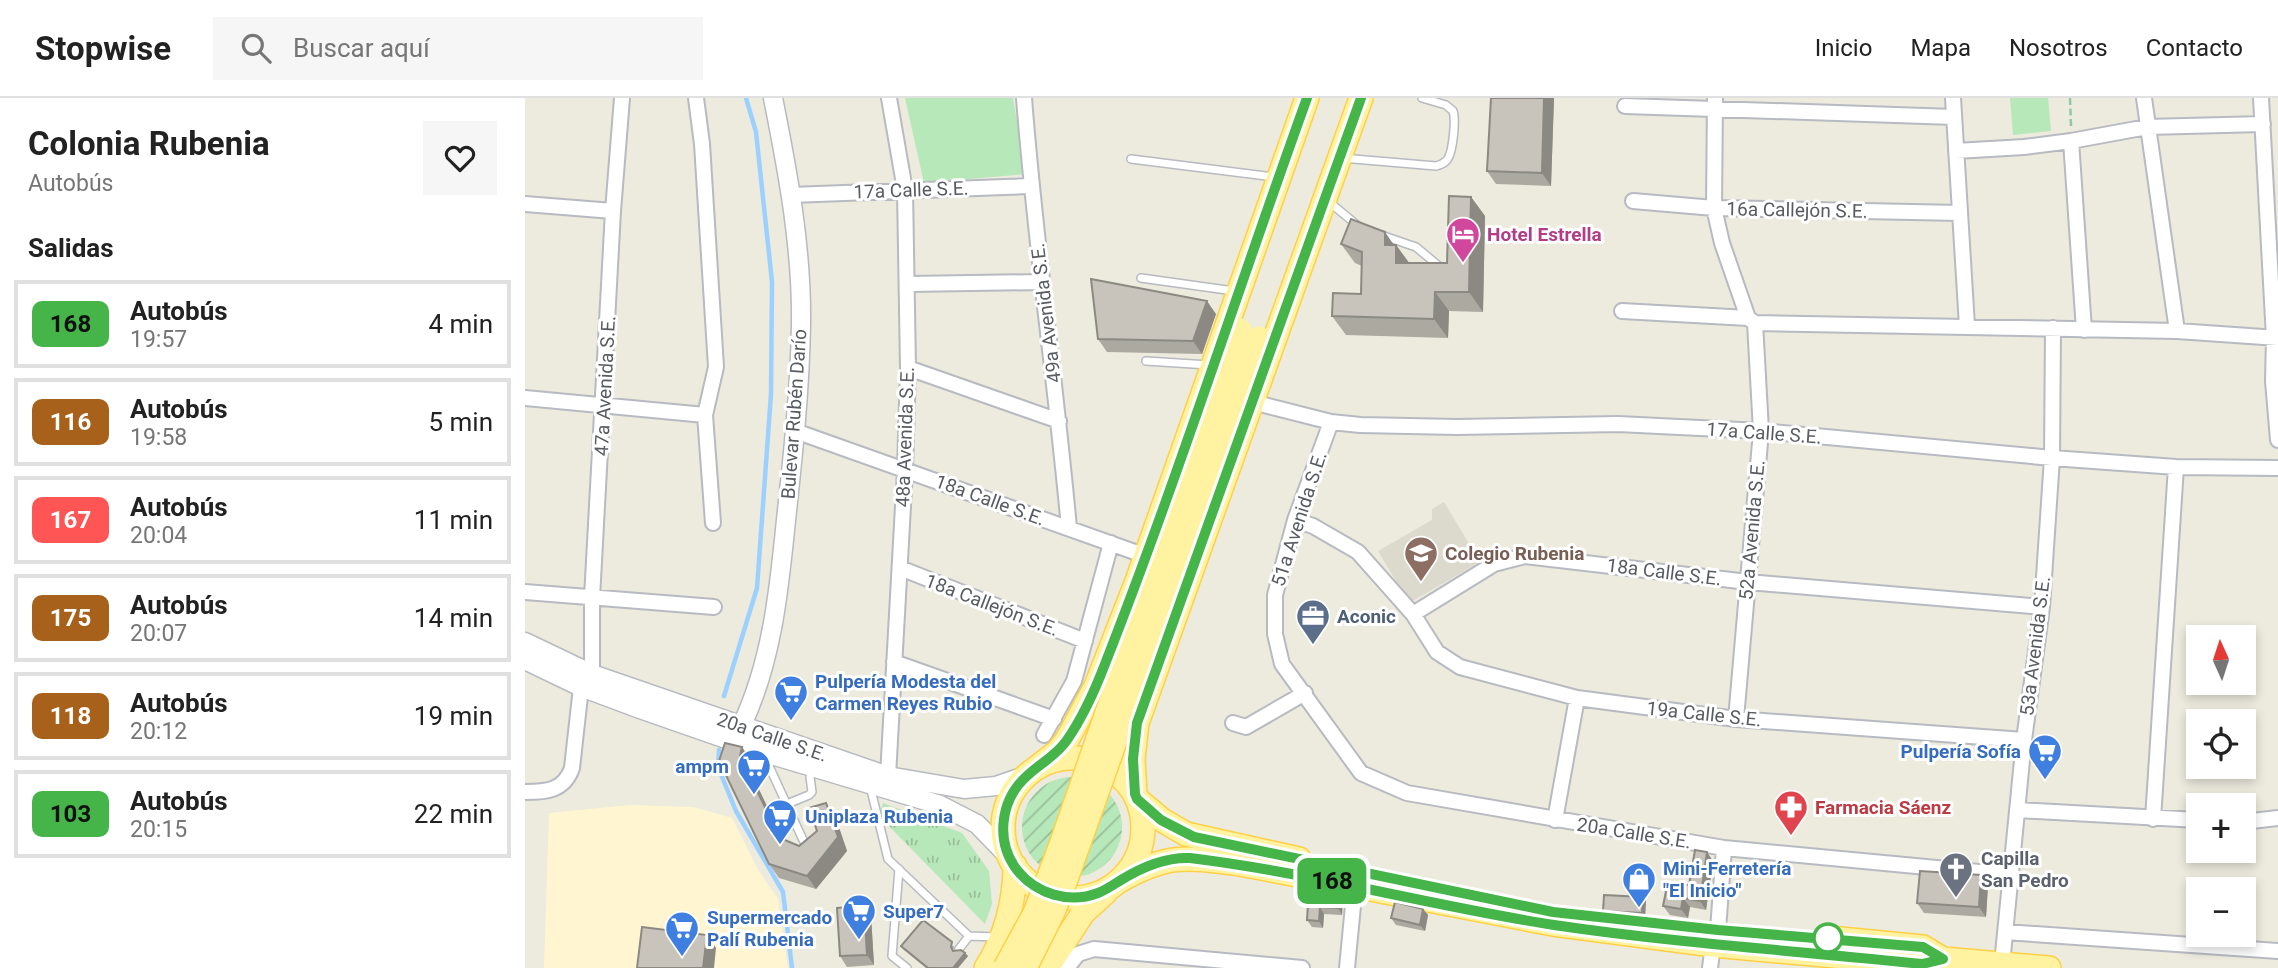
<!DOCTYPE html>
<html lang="es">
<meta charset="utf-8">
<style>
:root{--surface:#fff;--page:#f6f6f6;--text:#222;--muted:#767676;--line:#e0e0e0}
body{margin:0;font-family:Roboto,sans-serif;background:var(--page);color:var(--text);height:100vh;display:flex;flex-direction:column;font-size:26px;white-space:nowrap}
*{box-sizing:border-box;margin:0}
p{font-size:23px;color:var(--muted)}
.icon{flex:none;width:38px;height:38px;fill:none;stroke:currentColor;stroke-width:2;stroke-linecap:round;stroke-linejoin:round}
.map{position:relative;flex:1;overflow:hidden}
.sheet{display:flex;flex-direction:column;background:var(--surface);width:525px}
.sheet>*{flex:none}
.badge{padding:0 14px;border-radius:10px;font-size:24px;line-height:46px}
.needle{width:46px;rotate:357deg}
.controls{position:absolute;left:1661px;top:527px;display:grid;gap:14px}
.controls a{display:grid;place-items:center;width:70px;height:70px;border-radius:0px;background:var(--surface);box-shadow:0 4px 10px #0003;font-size:35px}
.map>.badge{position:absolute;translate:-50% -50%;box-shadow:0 0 0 4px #fff}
h2{padding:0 28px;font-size:26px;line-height:63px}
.round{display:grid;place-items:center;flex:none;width:74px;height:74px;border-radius:0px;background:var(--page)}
.summary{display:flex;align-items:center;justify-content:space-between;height:119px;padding:0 28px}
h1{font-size:33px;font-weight:700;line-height:52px}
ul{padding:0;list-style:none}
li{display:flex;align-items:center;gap:21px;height:88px;margin:0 14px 10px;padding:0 14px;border:4px solid var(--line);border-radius:0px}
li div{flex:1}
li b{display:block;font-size:26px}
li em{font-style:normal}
li .badge{min-width:77px;font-weight:700;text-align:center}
header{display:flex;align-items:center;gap:42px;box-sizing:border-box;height:98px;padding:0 35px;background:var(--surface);border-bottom:2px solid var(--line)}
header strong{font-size:33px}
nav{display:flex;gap:38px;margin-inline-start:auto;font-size:24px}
.search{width:490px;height:63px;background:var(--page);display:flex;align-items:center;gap:18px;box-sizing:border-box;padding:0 24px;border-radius:0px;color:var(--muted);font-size:26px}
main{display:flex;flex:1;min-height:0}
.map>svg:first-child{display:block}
</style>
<header>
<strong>Stopwise</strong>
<div class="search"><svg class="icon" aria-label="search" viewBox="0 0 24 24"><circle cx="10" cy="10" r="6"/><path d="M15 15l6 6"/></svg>Buscar aquí</div>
<nav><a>Inicio</a><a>Mapa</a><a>Nosotros</a><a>Contacto</a></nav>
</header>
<main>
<section class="sheet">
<div class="summary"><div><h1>Colonia Rubenia</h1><p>Autobús</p></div><a class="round"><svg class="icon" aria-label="heart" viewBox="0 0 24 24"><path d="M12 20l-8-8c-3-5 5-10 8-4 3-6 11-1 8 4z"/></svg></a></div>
<h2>Salidas</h2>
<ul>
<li><span class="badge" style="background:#45b549;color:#111">168</span><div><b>Autobús</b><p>19:57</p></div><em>4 min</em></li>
<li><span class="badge" style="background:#a8611a;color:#fff">116</span><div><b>Autobús</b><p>19:58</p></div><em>5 min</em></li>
<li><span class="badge" style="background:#f55;color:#fff">167</span><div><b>Autobús</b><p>20:04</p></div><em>11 min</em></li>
<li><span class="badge" style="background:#a8611a;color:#fff">175</span><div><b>Autobús</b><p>20:07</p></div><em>14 min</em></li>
<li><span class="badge" style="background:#a8611a;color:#fff">118</span><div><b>Autobús</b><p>20:12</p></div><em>19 min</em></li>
<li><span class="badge" style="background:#45b549;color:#111">103</span><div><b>Autobús</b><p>20:15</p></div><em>22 min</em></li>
</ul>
</section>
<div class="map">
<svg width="1753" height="870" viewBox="0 0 1753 870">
<defs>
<pattern id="grass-tufts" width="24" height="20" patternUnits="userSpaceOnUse" patternTransform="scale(1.75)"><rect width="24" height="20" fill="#b7e8b9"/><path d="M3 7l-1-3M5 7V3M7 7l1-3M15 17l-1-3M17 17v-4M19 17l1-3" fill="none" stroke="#98bf9a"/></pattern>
<pattern id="garden-furrows" width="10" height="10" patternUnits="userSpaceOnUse" patternTransform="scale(1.75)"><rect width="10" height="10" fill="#b7e8b9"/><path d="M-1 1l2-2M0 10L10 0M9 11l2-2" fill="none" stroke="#98bf9a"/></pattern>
</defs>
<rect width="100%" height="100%" fill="#edeade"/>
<path fill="#fff6d1" d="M105 707 168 709 207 720 232 770 253 801 263 870H19L24 715Z"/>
<path fill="#dcd9cd" d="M919 404 955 464 884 505 853 453 907 422V411Z"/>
<path fill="url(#grass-tufts)" d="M358 705 437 735 464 773 467 806 460 826 354 718Z"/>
<path fill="#b7e8b9" d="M380 0H488L501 76 399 85Z
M1485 0H1523L1526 33 1488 37Z"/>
<path fill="url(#garden-furrows)" d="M497 729a50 50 0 1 1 100 0a50 50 0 1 1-100 0Z"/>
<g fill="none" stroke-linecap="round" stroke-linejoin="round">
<path stroke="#9cd1ff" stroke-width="4.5" d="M199 598 232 490 246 296 247 184 231 34 221 0
M194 652 193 669 211 713 258 794 267 870"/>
<g stroke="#b7bac0" stroke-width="10">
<path id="service" d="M817 60 911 68C915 67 918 66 921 63 928 57 931 22 928 13L921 7 897 0
M606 61 749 79
M803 103 832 127
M856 137 891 149 915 169
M616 180 709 193
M621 263 684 267
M247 657 244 668 278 742
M345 688 363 761 444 838
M262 706 284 697 287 694 285 679 287 671
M374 771 367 858 382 870
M434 851 444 838 472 839"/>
</g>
<g stroke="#b7bac0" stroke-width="18">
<path id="minor" d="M171 0 177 46 191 269 180 317 188 425
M499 0C510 144 531 286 544 430
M1190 0 1189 110 1197 145 1223 220 1230 225 1236 333 1211 621
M1428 0 1442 228
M1619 0 1652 233
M1736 0 1749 240 1748 283 1753 342
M1100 8 1429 19
M1431 53 1499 49 1546 43
M266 97 506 88
M1108 103 1189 110 1435 115
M0 106 88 113
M383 186 518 184
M1097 213 1223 220
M1230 225 1652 233 1753 240
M1559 232 1546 43 1622 29 1738 26
M383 270 534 323
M0 300 180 317
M727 304 806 324 835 327 932 329 1093 326 1236 333 1527 360 1651 369 1753 370
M806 324 770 422 750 497V536L757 566 836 675 882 695 1199 750 1486 777
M270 333 621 458
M770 422 788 428 833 454 888 516 912 554 935 569 1052 600 1211 621 1499 642
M375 470 560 543
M0 494 189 509
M888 516 969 466 1000 458 1223 484 1517 509
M369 564 529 621
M67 576V500L88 113 97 0
M708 625 721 629 780 595
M519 637 549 583 586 445
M363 678 380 372 383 270 380 92 364 0
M0 694C21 694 39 693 47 670L56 589
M1492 712 1673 722
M1628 721 1651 369
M1030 722 1052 600
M1718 724 1753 720
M1193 832 1199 750
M1480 834 1753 853
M1477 866 1499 642 1517 509 1527 360 1528 230
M542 870 553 856 569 851 777 870
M822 870 830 787
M1185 870 1188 847"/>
</g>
<g stroke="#b7bac0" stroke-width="21">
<path id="tertiary" d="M0 544 67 576 363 678 439 691 471 688 503 677
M0 562 56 589 115 611 247 657 415 707 452 726 485 760
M216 629C247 564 254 493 261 422 268 357 275 292 276 226 277 150 263 75 248 0"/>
</g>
<g stroke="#ffd045" stroke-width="26">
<path id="primary" d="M478 730a70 70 0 1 1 140 0a70 70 0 1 1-140 0Z
M506 674 532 654 542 642 571 588 612 483 782 0
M610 696 608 661 612 625 836 0
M612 701 637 722 661 736 774 761
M594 783C643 755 662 759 715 766L1028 826 1188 847 1397 866 1418 861 1524 870
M1305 840 1398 849 1418 861
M461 870C480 841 490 803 490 768
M522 870 558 815 580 795"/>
</g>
<path stroke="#90c9a2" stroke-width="2.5" stroke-dasharray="7 3.5" stroke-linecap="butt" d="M1545 0 1546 28"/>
<use href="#service" stroke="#fff" stroke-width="7"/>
<use href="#minor" stroke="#fff" stroke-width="14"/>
<use href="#tertiary" stroke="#fff" stroke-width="18"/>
<use href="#primary" stroke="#fff3a1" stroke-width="23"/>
<g stroke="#ffd045" stroke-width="26" stroke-linecap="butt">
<path id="primary-bridge" d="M480 870 510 815 536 747 715 232
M500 870 528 814 540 784 734 240"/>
</g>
<use href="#primary-bridge" stroke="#fff3a1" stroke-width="23"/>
</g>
<path fill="#aca9a1" d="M966 0H1029L1026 88 971 86 962 73Z
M946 99 960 118 958 214 924 213 923 240 821 237 807 218 836 196 837 168 830 165 816 146 871 147 884 165H922Z
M691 216 677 256 582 254 573 241Z
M194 663H227L224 671 258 742 274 748 310 718 322 753 291 791 254 780 244 766Z
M1188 763 1181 812 1165 809 1163 820 1145 817 1138 808 1152 789 1164 787Z
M1456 777 1463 787 1461 819 1399 815 1392 805Z
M784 790 814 793 818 800 817 817 799 816 798 830 787 829 782 822Z
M1118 799 1121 803 1120 819 1081 817 1078 813Z
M898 811 903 817 900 833 871 827 866 820Z
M346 818 349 867 322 869 315 858Z
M376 848H429L428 853 440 855 443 858 433 870H401L379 852Z"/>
<path fill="#8c8983" d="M1019 0H1029L1026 88 1017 75Z
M946 99 960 118 958 214 944 194Z
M860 134 871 150V147L885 166 871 165 860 147Z
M910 194 924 213 923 240 909 221Z
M682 203 691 216 677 256 668 243Z
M217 649 227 663 224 671 264 753 255 740 215 658Z
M301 705 310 718 322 753 291 791 282 778Z
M1182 754 1188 763 1181 812 1175 803Z
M1456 777 1463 787 1461 819 1454 809Z
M814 793 818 800 817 817 813 810Z
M1118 799 1121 803 1120 819 1117 815Z
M1158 800 1165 809 1163 820 1156 811Z
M339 808 346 818 349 867 342 857Z
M795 809 799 816 798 830 794 823Z
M898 811 903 817 900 833 895 827Z
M182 837 191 850 189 870H178Z
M440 855 443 858 433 870H428Z"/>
<path fill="#c8c4bb" stroke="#8c8983" stroke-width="2" d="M966 0H1019L1017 75 962 73Z
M924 98 946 99 944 194H910L909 221 807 218 808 195 836 196 837 154 816 146 826 121 860 134V147H871V165H922Z
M566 181 682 203 668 243 573 241Z
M200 645 217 649 215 658 255 740 274 748 292 733 284 710 301 705 313 739 282 778 244 766 194 663Z
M1170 752 1182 754 1175 803 1158 800 1156 811 1138 808 1142 788 1152 789 1153 786 1164 787Z
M1395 773 1456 777 1454 809 1392 805Z
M784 790 814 793 813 810 795 809 794 823 782 822Z
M1079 797 1118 799 1117 815 1078 813Z
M870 804 898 811 895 827 866 820Z
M339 808 342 857 315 858 312 810Z
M398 822 427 844 426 849 428 853 436 852 440 855 428 870H403L376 848Z
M117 829 182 837 178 870H112Z"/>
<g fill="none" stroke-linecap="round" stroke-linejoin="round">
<g stroke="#fff" stroke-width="16">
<path id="line" d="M782 0C714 188 653 380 580 566 570 592 558 619 542 642 532 657 516 665 503 677 475 701 470 743 492 772 511 796 544 806 573 795 581 792 588 787 596 782 617 769 640 759 665 760 788 775 907 808 1029 827 1151 845 1274 853 1397 866L1418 861 1398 849 1193 832 1028 814 669 739 636 722 612 701 610 696 608 661 612 625 836 0"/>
</g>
<use href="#line" stroke="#45b549" stroke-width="10"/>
</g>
<defs>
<g id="hotel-pin" transform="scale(1.75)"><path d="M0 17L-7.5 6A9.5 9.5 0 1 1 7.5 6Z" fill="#d1479c" stroke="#fff"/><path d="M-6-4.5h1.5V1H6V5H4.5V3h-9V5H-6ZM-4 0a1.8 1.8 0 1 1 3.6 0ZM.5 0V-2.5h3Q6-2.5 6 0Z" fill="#fff"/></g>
<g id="university-pin" transform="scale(1.75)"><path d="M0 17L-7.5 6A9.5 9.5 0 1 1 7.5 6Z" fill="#8d6e63" stroke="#fff"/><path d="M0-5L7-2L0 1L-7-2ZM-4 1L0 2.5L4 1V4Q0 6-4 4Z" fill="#fff"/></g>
<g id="office-pin" transform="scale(1.75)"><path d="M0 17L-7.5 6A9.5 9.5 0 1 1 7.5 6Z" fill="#5c6f8a" stroke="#fff"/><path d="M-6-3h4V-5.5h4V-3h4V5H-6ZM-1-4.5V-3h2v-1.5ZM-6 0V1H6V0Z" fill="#fff"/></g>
<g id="supermarket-pin" transform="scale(1.75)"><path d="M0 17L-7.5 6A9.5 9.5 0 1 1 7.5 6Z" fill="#3f7fe0" stroke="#fff"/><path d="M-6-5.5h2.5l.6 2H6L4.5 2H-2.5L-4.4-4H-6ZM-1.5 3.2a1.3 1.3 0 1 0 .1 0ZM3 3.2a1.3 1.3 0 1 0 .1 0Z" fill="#fff"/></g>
<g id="pharmacy-pin" transform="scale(1.75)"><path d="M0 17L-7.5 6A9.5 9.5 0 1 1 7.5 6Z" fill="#e0444e" stroke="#fff"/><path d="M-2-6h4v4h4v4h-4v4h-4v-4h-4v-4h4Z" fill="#fff"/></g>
<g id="church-pin" transform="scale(1.75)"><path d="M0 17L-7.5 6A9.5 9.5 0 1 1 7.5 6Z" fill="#6b7280" stroke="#fff"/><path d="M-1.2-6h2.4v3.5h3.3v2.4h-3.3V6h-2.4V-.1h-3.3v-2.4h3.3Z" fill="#fff"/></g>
<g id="shop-pin" transform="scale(1.75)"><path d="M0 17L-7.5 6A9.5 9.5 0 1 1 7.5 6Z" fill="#3f7fe0" stroke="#fff"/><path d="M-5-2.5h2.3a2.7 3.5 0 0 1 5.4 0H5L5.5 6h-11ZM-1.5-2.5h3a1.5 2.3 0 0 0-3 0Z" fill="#fff"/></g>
</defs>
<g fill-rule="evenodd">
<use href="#hotel-pin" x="938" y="136"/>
<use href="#university-pin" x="896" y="455"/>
<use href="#office-pin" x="788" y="518"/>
<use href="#supermarket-pin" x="266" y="594"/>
<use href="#supermarket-pin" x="1520" y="653"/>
<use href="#supermarket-pin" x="229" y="668"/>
<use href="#pharmacy-pin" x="1266" y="709"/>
<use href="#supermarket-pin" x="255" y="718"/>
<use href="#church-pin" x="1431" y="771"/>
<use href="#shop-pin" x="1114" y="781"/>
<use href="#supermarket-pin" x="334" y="813"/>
<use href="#supermarket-pin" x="157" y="830"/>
</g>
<circle fill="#fff" stroke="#45b549" stroke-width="3.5" cx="1303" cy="840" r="14"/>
<g text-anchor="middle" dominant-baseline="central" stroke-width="6" stroke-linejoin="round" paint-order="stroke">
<g font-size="19" fill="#585c62" stroke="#fff">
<text transform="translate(386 92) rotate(-2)">17a Calle S.E.</text>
<text transform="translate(1272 112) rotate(1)">16a Callejón S.E.</text>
<text transform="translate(521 215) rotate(-97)">49a Avenida S.E.</text>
<text transform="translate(80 288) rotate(-87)">47a Avenida S.E.</text>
<text transform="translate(269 316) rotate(-86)">Bulevar Rubén Darío</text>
<text transform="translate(1239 335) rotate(4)">17a Calle S.E.</text>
<text transform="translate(380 339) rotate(-88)">48a Avenida S.E.</text>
<text transform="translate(465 402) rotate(20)">18a Calle S.E.</text>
<text transform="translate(774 421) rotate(-72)">51a Avenida S.E.</text>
<text transform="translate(1227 432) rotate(-85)">52a Avenida S.E.</text>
<text transform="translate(1139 474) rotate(7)">18a Calle S.E.</text>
<text transform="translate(467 507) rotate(21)">18a Callejón S.E.</text>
<text transform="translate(1510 548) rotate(-83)">53a Avenida S.E.</text>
<text transform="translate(1179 616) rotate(6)">19a Calle S.E.</text>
<text transform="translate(247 639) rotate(19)">20a Calle S.E.</text>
<text transform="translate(1109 735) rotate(9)">20a Calle S.E.</text>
</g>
<g font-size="19" font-weight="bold" fill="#b23c85" stroke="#fff" text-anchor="start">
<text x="962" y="136">Hotel Estrella</text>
</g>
<g font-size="19" font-weight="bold" fill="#785e54" stroke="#fff" text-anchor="start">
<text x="920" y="455">Colegio Rubenia</text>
</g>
<g font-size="19" font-weight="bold" fill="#4e5e75" stroke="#fff" text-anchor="start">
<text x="812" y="518">Aconic</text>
</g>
<g font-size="19" font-weight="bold" fill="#366cbe" stroke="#fff" text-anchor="start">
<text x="290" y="583">Pulpería Modesta del<tspan x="290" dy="22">Carmen Reyes Rubio</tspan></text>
<text x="1496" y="653" text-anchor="end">Pulpería Sofía</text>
<text x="204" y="668" text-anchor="end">ampm</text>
<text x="280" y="718">Uniplaza Rubenia</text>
<text x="1138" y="770">Mini-Ferretería<tspan x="1138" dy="22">"El Inicio"</tspan></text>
<text x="358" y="813">Super7</text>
<text x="182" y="819">Supermercado<tspan x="182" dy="22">Palí Rubenia</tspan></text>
</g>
<g font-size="19" font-weight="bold" fill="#be3a42" stroke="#fff" text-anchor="start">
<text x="1290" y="709">Farmacia Sáenz</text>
</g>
<g font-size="19" font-weight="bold" fill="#5b616d" stroke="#fff" text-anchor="start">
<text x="1456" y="760">Capilla<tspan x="1456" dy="22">San Pedro</tspan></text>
</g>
</g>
</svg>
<div class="controls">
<a><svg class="needle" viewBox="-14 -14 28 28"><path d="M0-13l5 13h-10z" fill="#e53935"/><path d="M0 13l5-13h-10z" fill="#767676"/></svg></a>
<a><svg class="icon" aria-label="locate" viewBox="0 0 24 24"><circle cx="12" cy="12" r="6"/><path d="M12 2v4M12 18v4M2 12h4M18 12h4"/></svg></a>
<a>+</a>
<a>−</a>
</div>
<b class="badge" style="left:807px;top:783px;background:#45b549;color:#111">168</b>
</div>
</main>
